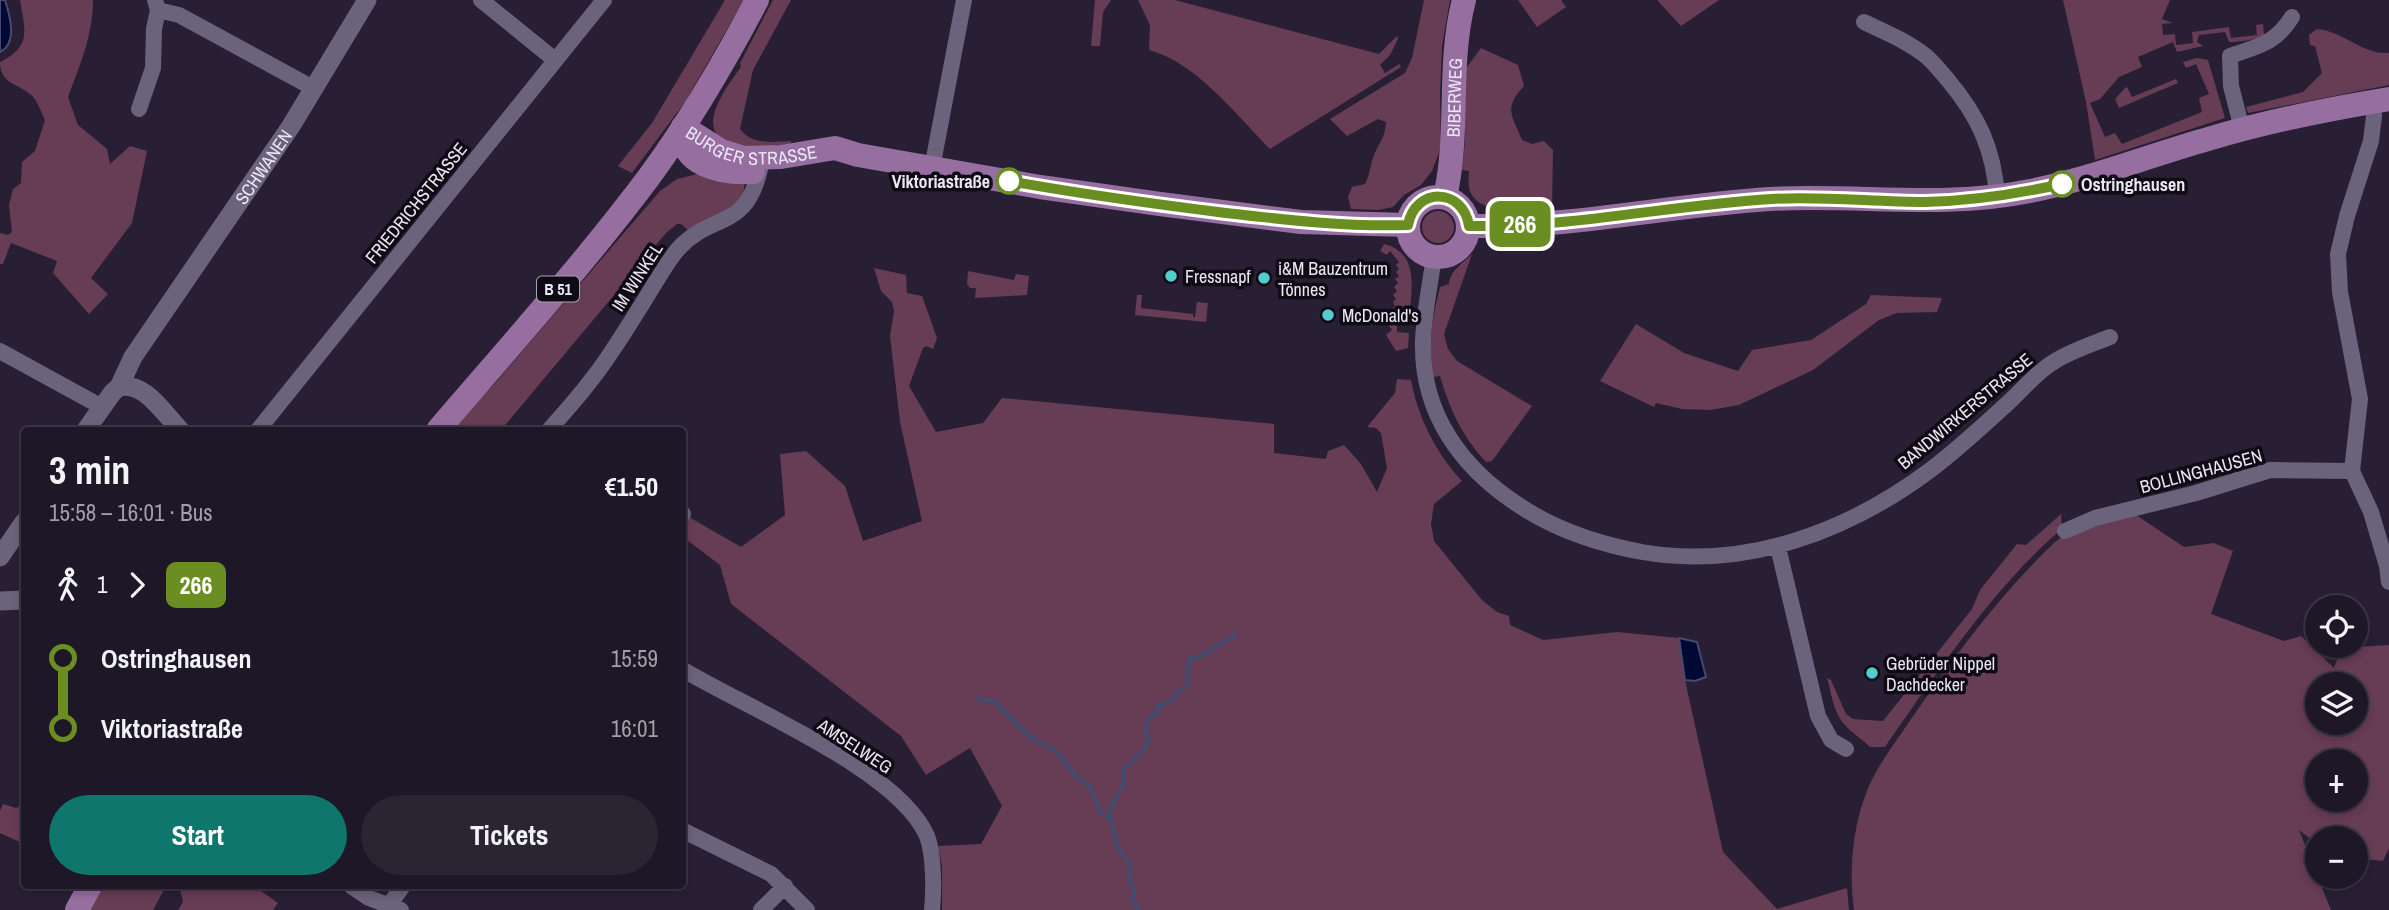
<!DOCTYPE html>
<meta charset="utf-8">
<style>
:root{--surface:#1e1727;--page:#2b2433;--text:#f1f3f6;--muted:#a19fa7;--line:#3c3644;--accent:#0f766e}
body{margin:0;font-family:"Archivo Narrow",sans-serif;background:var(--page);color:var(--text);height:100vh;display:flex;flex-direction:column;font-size:26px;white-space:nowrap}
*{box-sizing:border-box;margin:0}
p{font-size:23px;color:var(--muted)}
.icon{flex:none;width:38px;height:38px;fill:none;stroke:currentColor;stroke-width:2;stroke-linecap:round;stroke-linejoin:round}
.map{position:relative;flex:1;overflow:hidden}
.side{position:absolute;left:21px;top:427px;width:665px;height:462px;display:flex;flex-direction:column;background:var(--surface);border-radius:7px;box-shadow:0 4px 10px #0003,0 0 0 2px var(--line)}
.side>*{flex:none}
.badge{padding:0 14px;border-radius:10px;font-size:24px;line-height:46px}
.buttons{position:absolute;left:2305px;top:595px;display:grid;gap:14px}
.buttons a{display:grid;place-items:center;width:63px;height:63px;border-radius:50%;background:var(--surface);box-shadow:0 4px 10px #0003,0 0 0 2px var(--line);font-size:35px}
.map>.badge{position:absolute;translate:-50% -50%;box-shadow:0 0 0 4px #fff}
.legs{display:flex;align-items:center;gap:10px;height:77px;padding:0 28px;font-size:23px}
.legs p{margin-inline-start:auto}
.head{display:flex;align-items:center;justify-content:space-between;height:119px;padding:0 28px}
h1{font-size:38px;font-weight:700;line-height:52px}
.button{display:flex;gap:14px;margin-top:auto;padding:14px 28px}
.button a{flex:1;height:80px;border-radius:42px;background:var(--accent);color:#fff;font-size:28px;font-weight:700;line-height:80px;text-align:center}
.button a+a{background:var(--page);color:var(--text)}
ul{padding:0 28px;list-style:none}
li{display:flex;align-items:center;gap:24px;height:70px;font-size:26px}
li i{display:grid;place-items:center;width:10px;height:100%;margin:0 9px;background:currentColor}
li i::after{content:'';width:18px;height:18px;margin:-9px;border:5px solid;border-radius:50%;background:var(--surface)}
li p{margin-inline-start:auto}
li:first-child i{background:linear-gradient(#0000 50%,currentColor 0)}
li:last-child i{background:linear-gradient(currentColor 50%,#0000 0)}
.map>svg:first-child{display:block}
</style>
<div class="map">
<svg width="2389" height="910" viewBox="0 0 2389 910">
<rect width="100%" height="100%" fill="#281f34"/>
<path fill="#673c55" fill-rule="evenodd" d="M20 0H93C93 35 80 65 68 97L78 125 107 149 110 164 130 146 147 151 132 223 91 278 108 294 89 314 53 273 57 261 11 243 3 264H0V233L8 235 12 232 9 205 13 189 21 183 22 162 35 151 45 120C41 112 37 99 30 94 16 83 0 83 0 62 32 46 25 31 20 0Z
M725 0H744L685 102 632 173 618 166 652 123Z
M773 0H791L753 70 740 129C751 145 774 142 791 141V144C777 145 749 150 736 146 690 134 725 89 741 67L740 63Z
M1095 0H1111L1103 12 1100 46H1091Z
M1138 0H1175L1379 54 1397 36 1398 39 1390 55 1380 65 1385 73 1399 64 1401 67 1270 149C1236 115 1197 63 1149 50L1150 25Z
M1424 0H1450L1442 46 1440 93 1441 147 1432 171 1421 185 1404 195 1393 207 1378 210 1351 209 1348 197 1352 187 1365 184C1370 175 1370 165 1374 155 1380 141 1385 138 1386 122L1378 119 1347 136 1330 119 1405 73 1412 58Z
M1518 0H1561L1566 7 1537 27Z
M1657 0H1719L1681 26Z
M2063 0H2170L2162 19 2173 23 2162 24 2163 35 2175 34 2176 45 2193 43 2192 32 2229 27 2231 38 2257 35 2256 25 2263 24 2264 35C2254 40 2240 42 2229 42L2225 32 2199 35 2197 42 2203 46 2177 52 2173 42 2138 57 2142 67 2119 77 2100 99 2090 103 2105 137 2115 133 2122 144 2202 112 2199 98 2209 94 2196 64 2186 68 2183 62 2197 58 2208 60 2225 118 2095 160 2086 102Z
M2317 29C2343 31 2363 55 2389 53V85L2248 113 2246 107 2303 92 2322 73 2315 46 2310 45 2309 35Z
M1481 48 1518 65 1524 86C1503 109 1512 115 1522 140L1532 144 1544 141 1553 150 1552 209C1530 210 1476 218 1469 188 1468 183 1469 176 1469 171L1462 170 1465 142 1464 71Z
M2176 79 2178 83 2119 108 2115 99 2125 88 2127 87 2132 97Z
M697 174 744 183C748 206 706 221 689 231L681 224H677L666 233 501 430H451L496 382 660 191 677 179Z
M1422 227a16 16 0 1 1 32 0a16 16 0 1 1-32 0Z
M1384 244C1421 253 1411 292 1409 320H1397V332L1409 333 1408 348 1396 351 1386 335 1392 330 1389 326 1393 322 1390 318 1394 314 1391 310 1395 306 1393 302 1396 299 1393 295 1397 291 1394 287 1398 283 1395 279 1399 276 1396 272 1399 269 1396 265 1399 262 1390 251 1387 255 1380 251Z
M1472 254 1444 334 1448 349 1457 361 1532 406 1492 461 1486 462C1462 436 1450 410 1440 376L1433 377C1428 345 1432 318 1440 287L1449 284C1450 271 1463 263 1472 254Z
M874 268 906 275 907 293 922 296 937 338 933 349 926 346 923 348 909 386 936 432 983 423 1002 398 1274 424V453L1326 459 1328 451 1344 445 1361 464 1377 492 1387 468 1381 433 1376 428 1367 427 1395 393 1397 379 1411 380C1418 418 1436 453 1462 481L1434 504 1431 524 1434 541 1482 600 1497 612 1509 616 1510 625 1543 640 1617 632 1678 638 1685 680 1723 852 1777 909 1847 888 1849 910H942V866L938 846 981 844 1002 806 970 748 926 775 901 736 731 604 720 565 683 537 682 513 741 547 785 515 780 454 806 451 845 486 863 541 922 521 900 422 890 336 894 311 892 302 881 291Z
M968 271 1014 280 1016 274 1029 276 1027 295 975 298 976 288H970L967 284Z
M1137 295H1142L1141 308 1193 314V317H1195L1197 302 1208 303 1206 322 1135 315Z
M1871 295 1942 298 1937 312 1897 313 1879 320 1813 370 1739 405 1710 410 1682 409 1656 403 1654 407 1600 381 1636 324 1684 353 1738 371 1752 350 1811 340 1866 304Z
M2133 513 2184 547 2214 543 2233 551 2211 614 2284 641 2301 636 2334 668 2342 648 2389 645V848L2383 861 2356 858V838H2317V844L2299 830 2331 910H1854C1849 874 1852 833 1864 799 1872 773 1892 747 1907 725 1951 661 1999 595 2055 542L2067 533ZM2317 684H2356V723H2317ZM2317 761H2356V800H2317Z
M2061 514 2062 529C1995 585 1935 675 1885 747H1870C1862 739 1852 733 1845 725 1834 714 1831 692 1827 678L1831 680 1846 714 1853 719 1883 721 1972 609 1980 590 2017 544 2026 545Z
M3 804 16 808 24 804V844L0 833V811Z
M101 886H166L153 910H88Z
M179 886H254L278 903 273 910H178L183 902Z"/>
<path fill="#000933" stroke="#464b6d" stroke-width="2" d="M0 0H5C10 16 18 43 0 52Z
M1679 638 1697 642 1706 677 1695 681 1685 680Z"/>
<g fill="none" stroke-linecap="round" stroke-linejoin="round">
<path stroke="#464b6d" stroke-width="4.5" d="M978 699 995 702 1029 736 1057 752 1075 775 1090 787 1101 813 1110 819
M1139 910 1132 900 1135 888 1130 883 1129 863 1118 848 1110 816 1111 807 1124 784V768L1136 759 1149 742C1144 726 1145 720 1159 711L1157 706 1173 701 1179 690 1183 689 1189 682 1187 673 1190 659 1199 657 1235 635"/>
<path stroke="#6b627b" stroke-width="16" d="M155 0 158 10 179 15 315 89
M481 0 555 60
M1864 22C1885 32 1907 41 1926 56 1934 63 1941 72 1948 80 1978 116 1994 149 1997 197
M2372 102 2374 116 2371 141 2347 216 2338 254 2340 292 2360 399 2352 471 2371 512 2387 566 2389 582
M139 109 153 68 154 29 158 10
M2242 129 2231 86 2230 56C2258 46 2275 44 2292 17
M932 168 964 0
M1434 257C1430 285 1424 313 1423 341 1421 413 1461 468 1520 506 1558 531 1598 544 1642 552 1745 570 1847 532 1929 471 1957 450 1983 426 2009 402 2023 389 2036 373 2052 363 2070 351 2090 345 2110 337
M0 351 102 407
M258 430 604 0
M549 430C571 405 594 379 612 351 627 329 641 306 655 283 663 271 669 259 679 248 714 211 747 232 761 165
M682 515 683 514
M2065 531 2095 518 2196 493 2270 470 2352 471
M1778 547 1818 716 1831 740 1846 749
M682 669C746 708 898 769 927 836 934 854 934 891 932 910
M682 830 771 874 807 910
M351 886 369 898 401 910
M389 905 403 886
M761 910 785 886"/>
<g stroke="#6b627b" stroke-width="19">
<path d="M119 387C145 381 164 414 180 430"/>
<path id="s1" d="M86 430 113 392 119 387 133 357 291 126 367 0"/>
<path d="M0 557 24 522"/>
<path d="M0 601 24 600"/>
</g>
<g stroke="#966fa0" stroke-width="24">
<path id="s2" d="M683 127 721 151 744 158 781 157 835 148 858 155 1040 187 1160 204 1301 222 1408 225"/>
<path d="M683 127C677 166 724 174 753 172"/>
<circle cx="1438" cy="227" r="30"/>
<path id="s3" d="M1445 197C1460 132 1447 65 1464 0"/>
<path d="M1469 226C1570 228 1670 205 1770 199 1858 194 1941 209 2030 191 2090 179 2148 156 2208 139 2267 121 2328 109 2389 99"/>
<path d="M438 430C509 347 583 265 649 177 690 121 725 61 757 0"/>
<path d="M77 910 90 886"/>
</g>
</g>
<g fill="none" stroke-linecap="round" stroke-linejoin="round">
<g stroke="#fff" stroke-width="16">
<path id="line-1" d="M1009 181C1081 194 1154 204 1226 213 1287 220 1347 227 1408 225 1415 187 1463 187 1469 226 1570 228 1670 205 1771 199 1822 196 1874 202 1925 202 1972 201 2017 194 2062 184"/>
</g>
<use href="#line-1" stroke="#6b8e23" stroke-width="10"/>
</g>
<g fill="#fff" stroke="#6b8e23" stroke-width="3.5">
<circle cx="1009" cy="181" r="12"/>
<circle cx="2062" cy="184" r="12"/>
</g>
<g fill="#52cdcd" stroke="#0f0b14" stroke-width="2.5">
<circle cx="1171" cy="276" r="7"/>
<circle cx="1264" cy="278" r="7"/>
<circle cx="1328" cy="315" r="7"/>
<circle cx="1872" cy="673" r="7"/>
</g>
<g text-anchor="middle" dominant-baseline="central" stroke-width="7" stroke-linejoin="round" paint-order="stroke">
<rect fill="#0f0b14" stroke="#a9a4b1" stroke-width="2" x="537" y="276.5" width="42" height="25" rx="5"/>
<g font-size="16" font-weight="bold" fill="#ebe6f4">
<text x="558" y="289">B 51</text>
</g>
<g font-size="18" fill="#ebe6f4" stroke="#0f0b14">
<text stroke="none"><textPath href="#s3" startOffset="100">BIBERWEG</textPath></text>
<text stroke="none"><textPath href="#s2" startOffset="74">BURGER STRASSE</textPath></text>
<text stroke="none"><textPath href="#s1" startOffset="318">SCHWANEN</textPath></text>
<text transform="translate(416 203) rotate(-51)">FRIEDRICHSTRASSE</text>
<text transform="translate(637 277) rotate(-57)">IM WINKEL</text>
<text transform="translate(1965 411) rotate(-40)">BANDWIRKERSTRASSE</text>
<text transform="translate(2201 471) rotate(-15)">BOLLINGHAUSEN</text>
<text transform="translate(855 746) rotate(33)">AMSELWEG</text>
</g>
<g font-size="18" font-weight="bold" fill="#ebe6f4" stroke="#0f0b14" text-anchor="end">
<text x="990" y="181">Viktoriastraße</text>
<text x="2081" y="184" text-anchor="start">Ostringhausen</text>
</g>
<g font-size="18" fill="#ebe6f4" stroke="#0f0b14" text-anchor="start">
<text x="1278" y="268">i&amp;M Bauzentrum<tspan x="1278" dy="21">Tönnes</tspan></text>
<text x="1185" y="276">Fressnapf</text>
<text x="1342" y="315">McDonald's</text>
<text x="1886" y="663">Gebrüder Nippel<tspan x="1886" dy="21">Dachdecker</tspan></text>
</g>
</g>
</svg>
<div class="buttons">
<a><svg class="icon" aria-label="locate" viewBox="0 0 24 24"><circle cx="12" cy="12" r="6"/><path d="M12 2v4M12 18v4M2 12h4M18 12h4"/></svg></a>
<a><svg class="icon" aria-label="layers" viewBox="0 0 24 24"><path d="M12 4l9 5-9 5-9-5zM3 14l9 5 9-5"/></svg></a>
<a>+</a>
<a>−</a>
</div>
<b class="badge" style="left:1520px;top:224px;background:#6b8e23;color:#fff">266</b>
<section class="side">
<div class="head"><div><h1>3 min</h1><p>15:58 – 16:01 · Bus</p></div><b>€1.50</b></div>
<div class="legs"><svg class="icon" aria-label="walk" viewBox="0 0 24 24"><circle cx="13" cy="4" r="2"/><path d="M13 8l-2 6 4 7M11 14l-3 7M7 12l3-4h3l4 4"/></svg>1<svg class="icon" aria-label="forward" viewBox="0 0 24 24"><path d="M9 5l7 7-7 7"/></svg><b class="badge" style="background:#6b8e23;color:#fff">266</b></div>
<ul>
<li><i style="color:#6b8e23"></i><b>Ostringhausen</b><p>15:59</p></li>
<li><i style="color:#6b8e23"></i><b>Viktoriastraße</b><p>16:01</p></li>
</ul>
<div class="button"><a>Start</a><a>Tickets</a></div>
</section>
</div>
